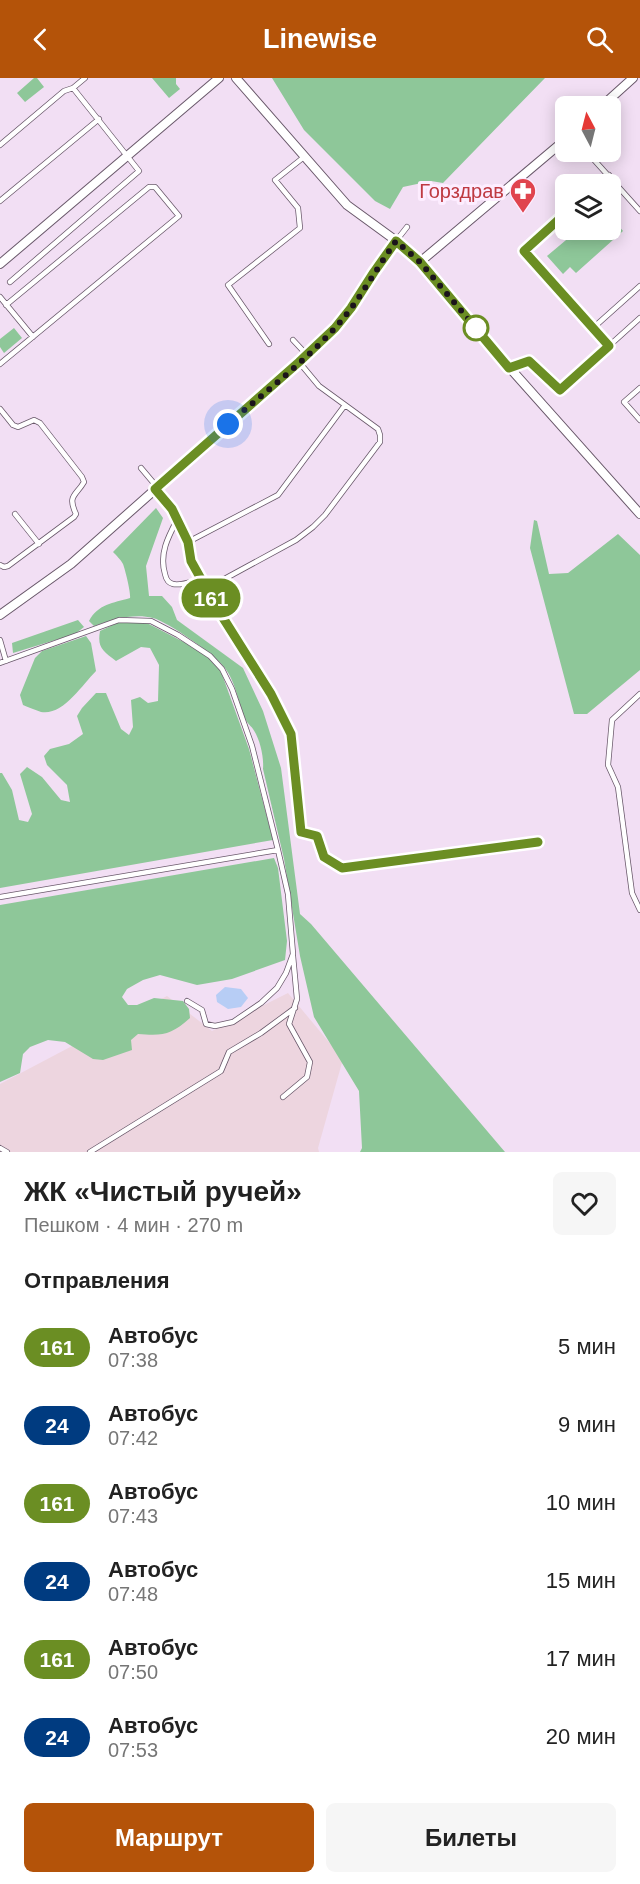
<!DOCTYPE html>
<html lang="ru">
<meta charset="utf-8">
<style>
:root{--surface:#fff;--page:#f6f6f6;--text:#222;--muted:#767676;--accent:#b45309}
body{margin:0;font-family:Arial,sans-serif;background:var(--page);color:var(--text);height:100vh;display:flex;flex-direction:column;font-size:22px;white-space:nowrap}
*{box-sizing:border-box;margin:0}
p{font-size:20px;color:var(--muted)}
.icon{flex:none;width:33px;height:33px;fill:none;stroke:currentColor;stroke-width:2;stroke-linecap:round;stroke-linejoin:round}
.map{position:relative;height:1074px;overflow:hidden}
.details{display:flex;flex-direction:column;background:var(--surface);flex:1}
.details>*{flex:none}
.badge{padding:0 12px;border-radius:20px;font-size:21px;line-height:39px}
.needle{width:39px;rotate:353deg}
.fabs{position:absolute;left:555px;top:18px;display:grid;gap:12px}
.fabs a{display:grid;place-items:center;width:66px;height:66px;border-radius:9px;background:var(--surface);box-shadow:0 3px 15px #0003;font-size:30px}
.you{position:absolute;width:30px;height:30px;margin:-15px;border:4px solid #fff;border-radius:50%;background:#1a73e8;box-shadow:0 0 0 9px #1a73e833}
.map>.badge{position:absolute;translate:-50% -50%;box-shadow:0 0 0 3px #fff}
h2{padding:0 24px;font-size:22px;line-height:54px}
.round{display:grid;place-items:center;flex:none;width:63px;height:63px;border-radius:9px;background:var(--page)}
.summary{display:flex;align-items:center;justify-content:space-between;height:102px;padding:0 24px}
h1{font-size:28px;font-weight:700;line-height:45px}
.action{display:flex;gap:12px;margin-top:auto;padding:12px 24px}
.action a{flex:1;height:69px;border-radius:9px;background:var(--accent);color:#fff;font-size:24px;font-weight:700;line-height:69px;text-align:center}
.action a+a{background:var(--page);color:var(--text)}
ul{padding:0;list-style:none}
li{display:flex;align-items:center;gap:18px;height:78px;padding:0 24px}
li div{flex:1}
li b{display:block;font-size:22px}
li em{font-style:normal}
li .badge{min-width:66px;font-weight:700;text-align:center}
header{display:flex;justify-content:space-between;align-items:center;height:78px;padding:0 24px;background:var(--accent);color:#fff;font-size:27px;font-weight:700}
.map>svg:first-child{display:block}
</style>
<header><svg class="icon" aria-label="back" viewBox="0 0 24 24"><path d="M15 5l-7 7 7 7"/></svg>Linewise<svg class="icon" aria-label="search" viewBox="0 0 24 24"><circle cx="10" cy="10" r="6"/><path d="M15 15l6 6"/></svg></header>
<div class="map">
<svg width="640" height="1074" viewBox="0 0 640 1074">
<rect width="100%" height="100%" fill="#f2dff4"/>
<path fill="#edd5df" d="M288 915 343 981 318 1070 319 1074H0V1006L167 918 212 953Z"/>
<path fill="#8ec799" d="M34 0H37L44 9 25 24 17 15Z
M152 0H176V6L180 11 169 20Z
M272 0H545L443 105 431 103 403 109 390 131 375 123 304 52Z
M611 139 623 153 576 195 570 189 563 196 547 178 578 152H610Z
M14 250 22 260 4 275 0 269V261Z
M156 430 163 440 146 488 149 518H162L172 529 177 542 243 590 263 633 281 690 300 836 311 846 505 1074H360L362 1070 359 1013 314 939 300 878 284 781 263 691C264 679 260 661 253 651 252 649 249 647 247 644 238 627 237 605 224 589 214 576 168 544 153 540 133 535 112 542 94 548L89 543C98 526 113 525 130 520 131 515 125 491 123 486 121 482 116 477 113 474Z
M534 442 537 443 549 496 568 495 618 456 640 477V592L587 636H574L530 470Z
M78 542 84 549 75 556 13 575 12 565Z
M117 545H147L203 574 219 588 249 671 273 762 0 810V695H2L12 712 19 742 28 744 32 736 20 696 27 689 42 699 61 722 70 724 67 707 47 687 44 678 50 671 69 666 83 656 77 638 82 630 96 615H106L121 651 129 657 133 649 131 622 140 619 148 625 158 623 159 587 150 570 141 569 116 583C103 573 97 570 100 553Z
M86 558 91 565 96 593C82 607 63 638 41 634 35 632 28 629 23 627L20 617 35 580 42 573Z
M274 780 278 790 287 863 285 882 232 901 197 907 160 897 143 902 127 911 122 919 128 927H137L154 920 183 923 189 931 190 940C171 957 163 958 138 956L131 962 132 972 103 982 93 981 65 964 48 962 30 969 23 976 20 995 0 1004V827Z"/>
<path fill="#b7cdf5" d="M225 909 241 911 248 920 241 929 228 931 217 924 216 917Z"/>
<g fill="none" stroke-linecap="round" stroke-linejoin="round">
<g stroke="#69586a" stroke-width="6">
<path id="service" d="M0 67 64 13 73 10 85 0
M587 74 640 133
M598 106 609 97
M0 123 99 41
M566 136 524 173 609 268
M396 163 407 149
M10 204 139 93 73 10
M0 219 33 259
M593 250 640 208
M293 262 307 277
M269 266 228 207 300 150 298 130 275 102 304 79
M0 286 179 138 155 109H149L6 227
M509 289 529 283 560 312 640 240
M640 310 624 324 640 342
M0 331 13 347 18 349 34 342 40 345 82 399 84 404C76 418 67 417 76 436L74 439 8 488 4 489 0 487
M141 390 157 409
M155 411 172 431 188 464 191 483 220 535 271 616 291 656 301 754 317 758 324 779 342 790 538 764
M15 436 39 466
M177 442C168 459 159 476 165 496 166 501 168 505 173 506 181 508 193 503 201 501
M188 464 278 417 345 327
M206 511 296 462 313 449 325 437 380 364V357L378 351 319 308 299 284
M0 562 6 583
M0 585 119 542 151 543 178 557 210 578 222 591 232 611 252 668 278 772 288 816 293 876 286 895 277 910 261 925 233 944 215 948 206 946 202 932 187 923
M640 616 612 642 608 687 618 709 632 815 640 832
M0 819 278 772
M283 1019 307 999 310 984 289 946 297 921 293 878
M0 1070 7 1074
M90 1074 221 993 229 974 261 955 295 930"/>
</g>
<g stroke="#69586a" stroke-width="10">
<path id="minor" d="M236 0 347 127 406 170 420 184 509 289 640 436
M602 28 633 0
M420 184 566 61
M0 186 219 0
M0 537 71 486 299 284C317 267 337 250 351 229 367 207 381 185 396 163"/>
</g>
<use href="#service" stroke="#fff" stroke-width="4.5"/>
<use href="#minor" stroke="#fff" stroke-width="8"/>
</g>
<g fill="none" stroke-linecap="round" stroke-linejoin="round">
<g stroke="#fff" stroke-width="14">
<path id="line" d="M538 764 342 790 324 779 317 758 301 754 291 656 271 616 220 535 191 483 188 464 172 431 155 411 299 284 335 250 351 230 374 194 396 163 420 184 509 290 529 283 560 312 609 268 524 173 566 135"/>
</g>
<use href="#line" stroke="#6b8e23" stroke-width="9"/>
<path stroke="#1b141b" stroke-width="6" stroke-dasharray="0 10.8" d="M228 346C264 315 303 285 335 250 358 225 376 191 396 163L420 184 481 256 476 250"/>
</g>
<defs>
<g id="pharmacy-pin" transform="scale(1.35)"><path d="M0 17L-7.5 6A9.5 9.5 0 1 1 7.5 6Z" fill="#e0444e" stroke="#fdedff"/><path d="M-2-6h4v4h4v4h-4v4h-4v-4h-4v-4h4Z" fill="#fff"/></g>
</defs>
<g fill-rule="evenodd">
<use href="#pharmacy-pin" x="523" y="113"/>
</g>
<circle fill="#fff" stroke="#6b8e23" stroke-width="3" cx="476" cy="250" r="12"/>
<g text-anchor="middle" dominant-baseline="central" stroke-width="6" stroke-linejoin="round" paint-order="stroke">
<g font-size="20" fill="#be3a42" stroke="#fdedff" text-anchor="end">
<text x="504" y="113">Горздрав</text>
</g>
</g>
</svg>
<div class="fabs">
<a><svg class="needle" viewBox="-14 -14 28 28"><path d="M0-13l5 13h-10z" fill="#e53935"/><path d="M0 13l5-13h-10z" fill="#767676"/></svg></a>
<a><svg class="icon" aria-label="layers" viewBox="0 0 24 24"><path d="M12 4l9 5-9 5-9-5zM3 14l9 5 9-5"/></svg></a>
</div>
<div class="you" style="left:228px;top:346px"></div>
<b class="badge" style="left:211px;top:520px;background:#6b8e23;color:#fff">161</b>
</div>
<section class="details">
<div class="summary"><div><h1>ЖК «Чистый ручей»</h1><p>Пешком · 4 мин · 270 m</p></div><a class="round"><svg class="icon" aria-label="heart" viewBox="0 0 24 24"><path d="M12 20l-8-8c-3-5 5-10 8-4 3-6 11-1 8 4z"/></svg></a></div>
<h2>Отправления</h2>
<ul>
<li><span class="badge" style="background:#6b8e23;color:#fff">161</span><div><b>Автобус</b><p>07:38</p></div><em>5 мин</em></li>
<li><span class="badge" style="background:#003b80;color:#fff">24</span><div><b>Автобус</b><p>07:42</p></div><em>9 мин</em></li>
<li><span class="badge" style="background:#6b8e23;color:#fff">161</span><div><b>Автобус</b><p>07:43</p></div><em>10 мин</em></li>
<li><span class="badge" style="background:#003b80;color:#fff">24</span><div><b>Автобус</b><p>07:48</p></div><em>15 мин</em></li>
<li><span class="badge" style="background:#6b8e23;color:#fff">161</span><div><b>Автобус</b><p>07:50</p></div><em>17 мин</em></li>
<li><span class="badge" style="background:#003b80;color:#fff">24</span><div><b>Автобус</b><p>07:53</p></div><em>20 мин</em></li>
</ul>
<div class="action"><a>Маршрут</a><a>Билеты</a></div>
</section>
